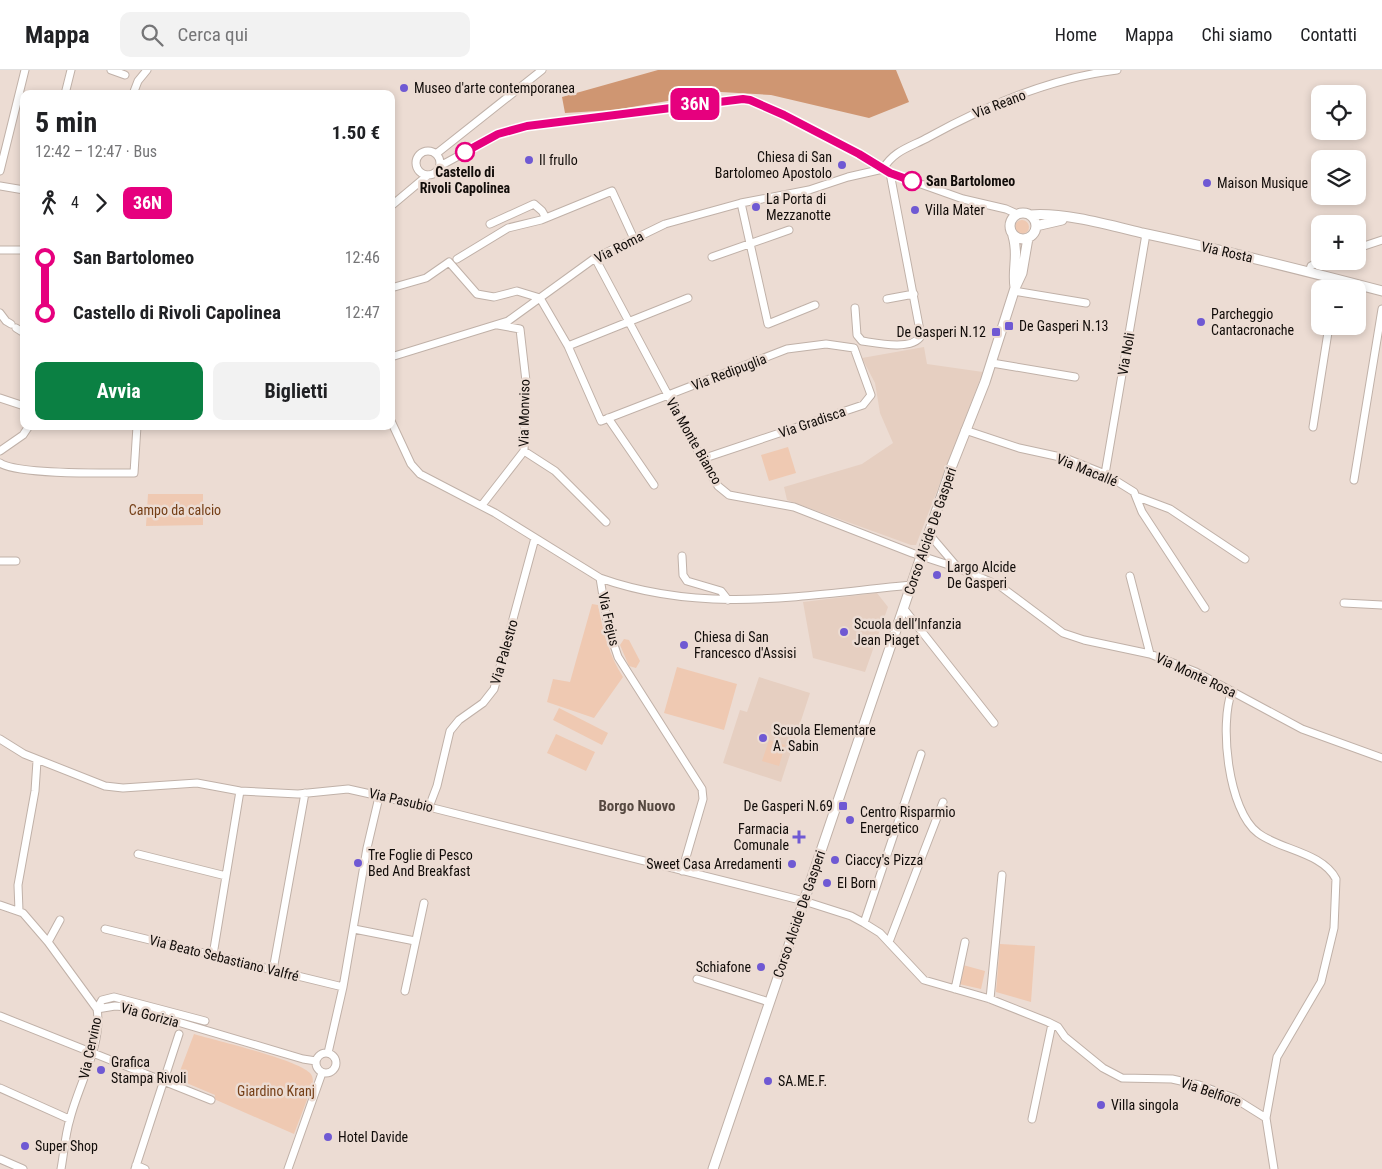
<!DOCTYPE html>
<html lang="it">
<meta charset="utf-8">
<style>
:root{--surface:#fff;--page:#f2f2f2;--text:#202124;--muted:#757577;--line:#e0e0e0;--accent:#0b8043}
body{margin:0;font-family:"Roboto Condensed",sans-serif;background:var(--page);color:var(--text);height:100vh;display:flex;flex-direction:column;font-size:19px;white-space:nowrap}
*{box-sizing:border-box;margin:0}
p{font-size:16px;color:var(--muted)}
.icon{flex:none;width:28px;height:28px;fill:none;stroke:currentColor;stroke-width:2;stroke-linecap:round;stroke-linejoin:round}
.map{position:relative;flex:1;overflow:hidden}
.sheet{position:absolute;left:20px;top:20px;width:375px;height:340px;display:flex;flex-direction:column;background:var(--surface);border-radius:10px;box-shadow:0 2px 8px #0003}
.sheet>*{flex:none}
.badge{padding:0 10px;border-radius:8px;font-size:18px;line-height:32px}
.tools{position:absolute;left:1311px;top:15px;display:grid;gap:10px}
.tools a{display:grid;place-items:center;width:55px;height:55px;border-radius:10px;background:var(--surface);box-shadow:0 2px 8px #0003;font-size:25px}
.map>.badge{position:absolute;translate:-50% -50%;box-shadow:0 0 0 2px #fff}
.legs{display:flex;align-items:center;gap:8px;height:55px;padding:0 15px;font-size:16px}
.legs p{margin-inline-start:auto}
.summary{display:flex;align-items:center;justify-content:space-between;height:85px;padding:0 15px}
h1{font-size:28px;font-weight:700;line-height:38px}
.cta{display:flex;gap:10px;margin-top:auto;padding:10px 15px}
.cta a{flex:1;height:58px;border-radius:10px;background:var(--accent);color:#fff;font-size:20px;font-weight:700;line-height:58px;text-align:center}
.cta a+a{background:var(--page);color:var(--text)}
ul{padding:0 15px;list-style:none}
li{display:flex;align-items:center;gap:18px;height:55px;font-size:19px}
li i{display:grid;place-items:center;width:8px;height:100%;margin:0 6px;background:currentColor}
li i::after{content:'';width:12px;height:12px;margin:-6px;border:4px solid;border-radius:50%;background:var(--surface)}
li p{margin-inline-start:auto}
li:first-child i{background:linear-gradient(#0000 50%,currentColor 0)}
li:last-child i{background:linear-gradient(currentColor 50%,#0000 0)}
header{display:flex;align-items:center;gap:30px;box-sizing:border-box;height:70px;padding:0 25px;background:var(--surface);border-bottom:1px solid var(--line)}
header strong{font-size:24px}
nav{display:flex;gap:28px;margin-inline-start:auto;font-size:18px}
.search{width:350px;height:45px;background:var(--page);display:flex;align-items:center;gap:12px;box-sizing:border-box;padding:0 18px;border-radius:10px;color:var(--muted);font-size:19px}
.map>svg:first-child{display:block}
</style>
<header>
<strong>Mappa</strong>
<div class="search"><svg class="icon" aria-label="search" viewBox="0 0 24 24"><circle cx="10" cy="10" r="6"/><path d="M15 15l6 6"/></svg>Cerca qui</div>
<nav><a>Home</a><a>Mappa</a><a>Chi siamo</a><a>Contatti</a></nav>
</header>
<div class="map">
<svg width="1382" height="1099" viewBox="0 0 1382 1099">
<rect width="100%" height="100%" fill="#ecdcd3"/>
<path fill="#e6cfc1" d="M924 277 927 294 983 302 916 475H911L787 430 784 417 862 394 893 373 880 343 875 313 862 288Z
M877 523 888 537 865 602 813 588 803 532Z
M759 607 810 623 781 712 723 693 740 640 747 642Z"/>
<path fill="#efc9b2" d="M1015 157a7 7 0 1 1 14 0a7 7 0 1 1-14 0Z
M788 377 796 403 769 411 761 385Z
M148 424H203V455L146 456Z
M592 534 598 535C603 561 609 585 623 607L594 648 547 632 553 609 570 612Z
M624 569 629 570 640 591 636 598 629 596 620 575Z
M677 597 737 614 724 660 664 643Z
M559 638 608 663 602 675 553 650Z
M556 664 595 682 586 701 547 683Z
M769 670 785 675 779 696 762 691Z
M1000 874 1035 876 1031 932 996 922Z
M963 895 985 901 981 919 959 914Z
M194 964C217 971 296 989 310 1003 313 1006 313 1010 313 1014L294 1064 214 1029 215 1025 177 1009Z"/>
<path fill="#cf9672" d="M658 0H896L909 32 869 48 771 25 721 22 614 40 565 43 562 27Z"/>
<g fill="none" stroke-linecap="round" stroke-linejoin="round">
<g stroke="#c0b1a8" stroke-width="9">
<path id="minor" d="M111 0 125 5
M65 24 71 0
M133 24 138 11 147 0
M416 93a12 12 0 1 1 24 0a12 12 0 1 1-24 0Z
M436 84 542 0
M440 96 499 64 527 56 743 29 755 32 805 56 859 84 890 103 963 129 1006 139 1017 144
M0 101 25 0
M0 116 24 120
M741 133 768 254 815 235
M391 136 428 105
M490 154 534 134 542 141 546 148
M1358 178 1382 170
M0 180H24
M712 187 789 160
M595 188 708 400 718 416 729 425 794 437 912 483 958 498 1000 516 1063 563 1084 570 1150 584 1196 602 1302 659 1382 688
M457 189 508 158 541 150 612 121 634 169
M1309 202 1311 196 1320 191
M391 218 426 208 449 192 477 224 494 227 517 221 540 228 568 276 601 351 787 279 826 274 854 278 871 325 863 335 702 389
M1337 219 1338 210
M1014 221 1086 233
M887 229 914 224
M855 238 857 265 862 271C876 273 912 281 921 266L890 103
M0 243 6 251 11 254
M16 258 24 263
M568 276 688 228
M391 287 508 251 595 188 665 154 741 133 809 120 848 107 883 99C894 80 911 77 929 67 987 35 1050 8 1117 0
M992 293 1075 307
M0 328 24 336
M608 348 654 415
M391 351 411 394 420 404 495 443 600 508 608 557 618 587 702 719 703 729 682 801
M1313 357 1329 256
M965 360 1019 378 1065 388 1105 404 1134 422 1142 442 1205 538
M0 381 23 365 29 356
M524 381 555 401 606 452
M0 393C18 405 109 403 134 403L137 356
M1105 404 1146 164
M1354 410 1382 239
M1138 427 1170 439 1245 489
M482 435 524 381 526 311 520 259 498 255
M929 464 958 498
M682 486 683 505 687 511 721 521 728 530
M0 491H16
M1130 506 1150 584
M600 508C704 545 805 525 911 515
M1344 533 1382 535
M904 539 994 653
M1232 621C1219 653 1228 741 1258 763 1280 780 1322 782 1336 809L1334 858 1321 912 1277 987 1266 1048 1274 1099
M0 669 24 684 105 716 123 718 197 713 240 721 298 724 348 719 429 737 804 831 851 846 864 853 880 863 924 910 990 929 1048 952 1058 957 1065 967 1103 998 1122 1008 1172 1009 1199 1015 1234 1028 1266 1048
M429 737 437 716 450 661 459 650 483 633 494 619 535 468
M138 784 226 806
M0 835 23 843 48 872 97 939C103 974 78 1016 70 1049 65 1065 64 1083 61 1099
M19 841 18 815 35 721 37 691
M864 853 921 684
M105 859 343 917
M354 859 415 871
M48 872 60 850
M889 872 943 732
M213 885 240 721
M273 900 305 723
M697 909 769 932
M955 919 965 872
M405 921 424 833
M990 929 1002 805
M97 939 115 936 127 937 303 989 316 991
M97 939 102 930 114 927 205 951
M0 946 211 1030
M316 993a10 10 0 1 1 20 0a10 10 0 1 1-20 0Z
M328 983 343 917 367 778 379 727
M0 1018 69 1049
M1032 1049 1052 954
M0 1089 23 1099
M136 1095 145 1099
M135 1099 179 964
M288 1099 322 1003"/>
</g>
<g stroke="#c0b1a8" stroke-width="11">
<path id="tertiary" d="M1010 156a13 13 0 1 1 26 0a13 13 0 1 1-26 0Z
M1030 145C1063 142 1109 155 1142 163 1223 180 1302 200 1382 221
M1036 156 1062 150
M1013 166C1019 186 1012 198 1015 217
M713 1099 951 398 985 312 1015 218 1022 203 1028 168"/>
</g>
<use href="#minor" stroke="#fff" stroke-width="7"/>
<use href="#tertiary" stroke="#fff" stroke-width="9"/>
</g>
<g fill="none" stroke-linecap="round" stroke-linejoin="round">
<g stroke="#fff" stroke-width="11">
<path id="line-1" d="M465 82 498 64 527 56 743 29 750 30 784 45 859 84 890 103 912 111"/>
</g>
<use href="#line-1" stroke="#e6007e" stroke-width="8"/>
</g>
<g fill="#6f59d3" stroke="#ecdcd3" stroke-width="2">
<circle cx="404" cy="18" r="5"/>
<circle cx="529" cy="90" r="5"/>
<circle cx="842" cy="95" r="5"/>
<circle cx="1207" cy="113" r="5"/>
<circle cx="756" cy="137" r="5"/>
<circle cx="915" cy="140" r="5"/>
<circle cx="1201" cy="252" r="5"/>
<rect x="1004" y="251" width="10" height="10" rx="2.5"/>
<rect x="991" y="257" width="10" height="10" rx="2.5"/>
<circle cx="937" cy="505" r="5"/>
<circle cx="844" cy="562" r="5"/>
<circle cx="684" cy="575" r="5"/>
<circle cx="763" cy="668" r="5"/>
<rect x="838" y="731" width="10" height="10" rx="2.5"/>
<circle cx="850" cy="750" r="5"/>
<path d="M796.5 759.5h5v5h5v5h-5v5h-5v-5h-5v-5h5z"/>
<circle cx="835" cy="790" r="5"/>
<circle cx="358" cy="793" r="5"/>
<circle cx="792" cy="794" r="5"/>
<circle cx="827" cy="813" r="5"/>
<circle cx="761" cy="897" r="5"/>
<circle cx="101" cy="1000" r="5"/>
<circle cx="768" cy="1011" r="5"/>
<circle cx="1101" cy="1035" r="5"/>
<circle cx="328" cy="1067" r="5"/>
<circle cx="25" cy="1076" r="5"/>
</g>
<g fill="#fff" stroke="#e6007e" stroke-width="2.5">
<circle cx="465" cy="82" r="9"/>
<circle cx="912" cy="111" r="9"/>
</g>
<g text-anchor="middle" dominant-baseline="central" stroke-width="5" stroke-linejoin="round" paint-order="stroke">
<g font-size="14" fill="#110c09" stroke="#ecdcd3" text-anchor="start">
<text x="414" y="18">Museo d'arte contemporanea</text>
<text x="832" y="87" text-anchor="end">Chiesa di San<tspan x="832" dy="16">Bartolomeo Apostolo</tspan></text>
<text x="539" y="90">Il frullo</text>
<text x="1217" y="113">Maison Musique</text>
<text x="766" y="129">La Porta di<tspan x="766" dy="16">Mezzanotte</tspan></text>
<text x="925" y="140">Villa Mater</text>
<text x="1211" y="244">Parcheggio<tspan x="1211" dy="16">Cantacronache</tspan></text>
<text x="1019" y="256">De Gasperi N.13</text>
<text x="986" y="262" text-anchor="end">De Gasperi N.12</text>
<text x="947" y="497">Largo Alcide<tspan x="947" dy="16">De Gasperi</tspan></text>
<text x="854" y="554">Scuola dell’Infanzia<tspan x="854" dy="16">Jean Piaget</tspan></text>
<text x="694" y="567">Chiesa di San<tspan x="694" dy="16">Francesco d'Assisi</tspan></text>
<text x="773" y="660">Scuola Elementare<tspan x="773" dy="16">A. Sabin</tspan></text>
<text x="833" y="736" text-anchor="end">De Gasperi N.69</text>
<text x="860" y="742">Centro Risparmio<tspan x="860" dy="16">Energetico</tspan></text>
<text x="789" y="759" text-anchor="end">Farmacia<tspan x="789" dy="16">Comunale</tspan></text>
<text x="368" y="785">Tre Foglie di Pesco<tspan x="368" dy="16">Bed And Breakfast</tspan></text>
<text x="845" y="790">Ciaccy's Pizza</text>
<text x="782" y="794" text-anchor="end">Sweet Casa Arredamenti</text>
<text x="837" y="813">El Born</text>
<text x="751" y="897" text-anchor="end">Schiafone</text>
<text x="111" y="992">Grafica<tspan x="111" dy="16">Stampa Rivoli</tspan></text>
<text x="778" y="1011">SA.ME.F.</text>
<text x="1111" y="1035">Villa singola</text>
<text x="338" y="1067">Hotel Davide</text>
<text x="35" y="1076">Super Shop</text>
</g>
<g font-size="14" fill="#110c09" stroke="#ecdcd3">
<text transform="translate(999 34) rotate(-21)">Via Reano</text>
<text transform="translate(619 177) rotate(-27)">Via Roma</text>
<text transform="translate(1227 182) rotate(13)">Via Rosta</text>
<text transform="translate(1126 284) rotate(-80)">Via Noli</text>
<text transform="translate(729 302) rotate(-21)">Via Redipuglia</text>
<text transform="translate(524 343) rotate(-89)">Via Monviso</text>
<text transform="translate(812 352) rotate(-19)">Via Gradisca</text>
<text transform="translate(694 371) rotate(60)">Via Monte Bianco</text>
<text transform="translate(1087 400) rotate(22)">Via Macallé</text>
<text transform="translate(930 461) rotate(-71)">Corso Alcide De Gasperi</text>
<text transform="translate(609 549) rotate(77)">Via Frejus</text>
<text transform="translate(504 582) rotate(-74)">Via Palestro</text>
<text transform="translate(1196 605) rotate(25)">Via Monte Rosa</text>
<text transform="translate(401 730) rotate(13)">Via Pasubio</text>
<text transform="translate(799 844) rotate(-71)">Corso Alcide De Gasperi</text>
<text transform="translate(224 888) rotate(14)">Via Beato Sebastiano Valfré</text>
<text transform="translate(150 945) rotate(15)">Via Gorizia</text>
<text transform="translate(90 978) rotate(-78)">Via Cervino</text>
<text transform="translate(1211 1022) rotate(19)">Via Belfiore</text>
</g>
<g font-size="14" font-weight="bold" fill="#110c09" stroke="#ecdcd3">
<text x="465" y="102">Castello di<tspan x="465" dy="16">Rivoli Capolinea</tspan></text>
<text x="926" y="111" text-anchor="start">San Bartolomeo</text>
</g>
<g font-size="14" fill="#743e16" stroke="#ecdcd3">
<text x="175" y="440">Campo da calcio</text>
<text x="276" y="1021">Giardino Kranj</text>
</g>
<g font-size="15" font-weight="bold" fill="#564941" stroke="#ecdcd3">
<text x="637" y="736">Borgo Nuovo</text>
</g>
</g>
</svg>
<div class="tools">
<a><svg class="icon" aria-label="locate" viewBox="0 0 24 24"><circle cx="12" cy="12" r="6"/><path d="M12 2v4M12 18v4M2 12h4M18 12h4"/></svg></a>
<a><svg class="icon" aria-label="layers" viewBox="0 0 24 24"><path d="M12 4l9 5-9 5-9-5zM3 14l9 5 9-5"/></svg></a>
<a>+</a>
<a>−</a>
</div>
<b class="badge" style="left:695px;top:34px;background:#e6007e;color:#fff">36N</b>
<section class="sheet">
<div class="summary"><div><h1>5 min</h1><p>12:42 – 12:47 · Bus</p></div><b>1.50 €</b></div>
<div class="legs"><svg class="icon" aria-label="walk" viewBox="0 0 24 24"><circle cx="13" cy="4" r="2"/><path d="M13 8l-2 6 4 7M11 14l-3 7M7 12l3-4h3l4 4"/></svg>4<svg class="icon" aria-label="forward" viewBox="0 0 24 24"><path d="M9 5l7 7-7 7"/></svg><b class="badge" style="background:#e6007e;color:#fff">36N</b></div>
<ul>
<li><i style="color:#e6007e"></i><b>San Bartolomeo</b><p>12:46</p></li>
<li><i style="color:#e6007e"></i><b>Castello di Rivoli Capolinea</b><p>12:47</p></li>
</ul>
<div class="cta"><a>Avvia</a><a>Biglietti</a></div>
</section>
</div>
